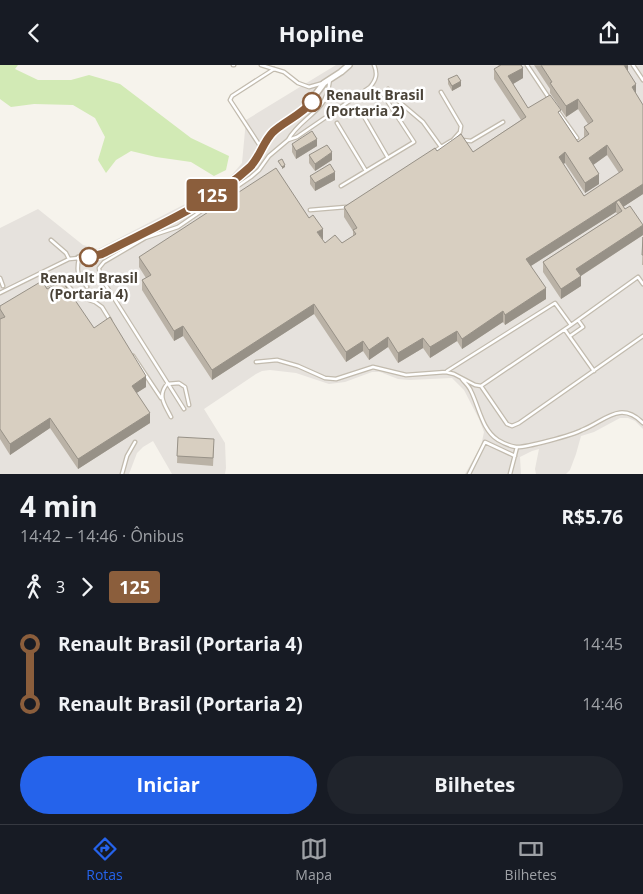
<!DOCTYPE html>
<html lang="pt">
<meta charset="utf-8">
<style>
:root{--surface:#171b24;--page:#20242c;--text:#f1f3f6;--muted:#9ea1a6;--line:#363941;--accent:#2563eb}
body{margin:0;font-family:"Open Sans",sans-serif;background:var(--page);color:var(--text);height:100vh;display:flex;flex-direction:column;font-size:19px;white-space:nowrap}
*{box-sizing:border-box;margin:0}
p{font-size:16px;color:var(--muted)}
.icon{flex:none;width:28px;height:28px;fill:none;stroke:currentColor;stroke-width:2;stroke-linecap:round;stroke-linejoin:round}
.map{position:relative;height:409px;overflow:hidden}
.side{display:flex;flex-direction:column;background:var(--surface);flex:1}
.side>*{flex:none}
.badge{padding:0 10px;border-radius:4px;font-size:18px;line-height:32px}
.map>.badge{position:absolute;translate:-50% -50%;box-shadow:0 0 0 2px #fff}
.legs{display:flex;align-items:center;gap:8px;height:55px;padding:0 20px;font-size:16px}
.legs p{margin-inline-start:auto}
.head{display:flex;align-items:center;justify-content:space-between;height:85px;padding:0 20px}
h1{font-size:28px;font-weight:700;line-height:38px}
.action{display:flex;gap:10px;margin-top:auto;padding:10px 20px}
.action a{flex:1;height:58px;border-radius:30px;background:var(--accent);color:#fff;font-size:20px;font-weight:700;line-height:58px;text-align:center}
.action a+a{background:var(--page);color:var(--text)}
ul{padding:0 20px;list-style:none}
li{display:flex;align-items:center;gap:18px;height:60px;font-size:19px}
li i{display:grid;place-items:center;width:8px;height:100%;margin:0 6px;background:currentColor}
li i::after{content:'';width:12px;height:12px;margin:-6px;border:4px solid;border-radius:50%;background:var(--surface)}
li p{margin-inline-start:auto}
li:first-child i{background:linear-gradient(#0000 50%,currentColor 0)}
li:last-child i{background:linear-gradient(currentColor 50%,#0000 0)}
header{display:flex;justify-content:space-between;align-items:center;height:65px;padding:0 20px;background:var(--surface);font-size:22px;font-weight:700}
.menu{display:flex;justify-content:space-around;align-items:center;height:70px;border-top:1px solid var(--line);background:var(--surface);font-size:14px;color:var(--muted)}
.menu a{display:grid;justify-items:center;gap:2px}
.menu .current{color:var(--accent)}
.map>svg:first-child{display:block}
</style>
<header><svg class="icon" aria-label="back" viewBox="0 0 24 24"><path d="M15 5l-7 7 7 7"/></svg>Hopline<svg class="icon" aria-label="share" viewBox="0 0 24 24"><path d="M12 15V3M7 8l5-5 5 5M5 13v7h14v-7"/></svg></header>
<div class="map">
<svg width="643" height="409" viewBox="0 0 643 409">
<rect width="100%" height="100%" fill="#f6f3ec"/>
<path fill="#e6e2dd" d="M336 0H643V364L635 356 628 353H620L594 367 581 371 576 389 570 405 566 409H536L535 404 539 384 532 386 520 392 521 409H465L481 381 484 367 479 354 464 325 452 313 409 315 398 314 380 307H372L345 317 329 319 296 308 270 305 262 306 256 309 204 344 225 378 226 403 225 409H172L153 376 143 382 137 388 129 409H0V163L38 144 83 180 98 184 224 119 242 98 246 55Z"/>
<path fill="#d2eab5" d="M0 0H18L15 4 38 15H71L89 10 120 19 191 73 229 91 226 105 214 111 191 97 156 92 131 86 116 95 106 108 98 95 105 72 95 53 73 40 34 39 11 42 0 34Z"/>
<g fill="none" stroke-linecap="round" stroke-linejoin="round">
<g stroke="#c2bbae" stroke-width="5">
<path id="service" d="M233 0H234
M261 0 284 7 298 18 309 22 323 18
M527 0 549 33
M633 0 643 15
M330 14C329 23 327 33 321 40 310 53 296 60 288 75L297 72 370 22C376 15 378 9 374 0
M388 24 397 35 423 57 441 82 451 76
M441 27 461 61 460 67 452 76
M359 43 388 93
M559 48 577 73
M337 58 366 106
M462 75 471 76 503 57
M262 84 230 35 232 31 274 4
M435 86 441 82
M341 121 414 77 382 28
M310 145 346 142
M51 175 66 188 69 194
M0 213 3 221
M43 222 56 215 65 217 77 231 95 237 102 242 110 255
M0 228 69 194 79 193C76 208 78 210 87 222
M571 260 638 212 643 219
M565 265 594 306
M570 271 583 262 578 255
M133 291 161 333
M256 297 277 295 298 301 325 313 336 314 373 302 406 310 446 307 454 309 475 320 481 321 507 359 512 361 519 358 643 271
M447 306 555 238 571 260 481 321
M462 314C465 318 469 321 471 326 479 342 482 365 498 375 503 378 510 381 516 382 525 383 573 370 582 365 605 356 620 335 643 358
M184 344 100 211 99 203 104 197 145 173 178 162 251 112 259 105 269 91 288 75
M171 352C165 340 157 331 167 319L179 318 185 322 189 340
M122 409 127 391 135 377
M469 409 485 377 515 391
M510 409 517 382"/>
</g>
<g stroke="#c2bbae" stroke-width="8">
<path id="minor" d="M79 193 102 189 186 145 219 125 250 102 274 66 304 45 324 18 341 7 349 0"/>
</g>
<use href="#service" stroke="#fff" stroke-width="2.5"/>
<use href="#minor" stroke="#fff" stroke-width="5"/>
</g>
<path fill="#bab2a6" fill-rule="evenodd" d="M498 0H521L523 13 513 19 528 43 561 51 578 77 584 72V62L588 59 578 44 566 52 550 28V24L534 0H628V6L636 29 643 40V129L623 142 643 170 581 211V221L561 234 543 207V197L617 149 616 147 531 201 546 234 505 260 503 257 462 284 457 276 430 293 423 283 398 298 388 282 369 295 363 286 346 297 314 249 212 315 183 271 174 276 142 225V215L146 213 139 202V192L322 175 325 178H342L353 171V166L344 152V142L437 86 473 87 521 55 494 14V4L499 1ZM607 90 619 108 584 131 563 99 565 98 585 128 599 119 593 100Z
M448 14 461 21 452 26 448 19Z
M292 79 317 81 296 94 292 87Z
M309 90 332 95 315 106 309 98Z
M310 111 335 115 315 126 310 119Z
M643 172V200H642Z
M47 224 94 263 146 322 136 328 150 358 78 404 50 363 10 390 0 374V241Z
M178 372 214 381 213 401 177 398Z"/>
<path fill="#979187" d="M624 0H628V7Z
M523 3V13L508 22V11Z
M461 16V21L452 26V21Z
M636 19V29L632 22Z
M578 34V44L566 52V41Z
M317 74V81L296 94V86Z
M607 80V90L589 103V93Z
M332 87V95L315 106V99Z
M565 87V98L559 102V92Z
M285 100V102L282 104V102Z
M335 107V115L315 126V118Z
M599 109V119L585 128V118Z
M643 119V129L620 144 616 137V147L526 204V194Z
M643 160V170L576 214V204Z
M323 164V175L317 167Z
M581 211V221L561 234V224Z
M546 223V234L505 260V250Z
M314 239V249L212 315V305Z
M503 246V257L462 284V274Z
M183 261V271L174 276V266Z
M457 266V276L430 293V282Z
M388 272V282L369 295V285Z
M423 273V283L398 298V288Z
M363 276V286L346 297V287Z
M146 311V322L132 331V321Z
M150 348V358L78 404V394Z
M50 353V363L10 390V379Z"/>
<path fill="#d8cfc1" stroke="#979187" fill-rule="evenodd" d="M501 0H521L523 3 508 11 528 43 550 30 561 45 558 47 578 77 589 69 584 62 593 56 578 34 566 41 550 18 552 17 541 0H624L636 19 632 22 643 40V119L526 194 546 223 505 250 503 246 462 274 457 266 430 282 423 273 398 288 388 272 369 285 363 276 346 287 314 239 212 305 183 261 174 266 142 215 151 210 139 192 276 103 309 153 313 150 323 164 317 167 325 178 335 170 342 178 356 169 353 165 357 163 344 142 435 83 437 86 461 69 473 87 526 52 494 4ZM607 80 623 105 584 131 559 92 565 87 585 118 599 109 589 93Z
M457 10 461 16 452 21 448 14Z
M312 66 317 74 296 86 292 79Z
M327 80 332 87 315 99 309 90Z
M282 94 285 100 282 102 278 96Z
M330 99 335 107 315 118 310 111Z
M619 135 625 144 630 141 643 160 576 204 581 211 561 224 543 197 622 146 616 137Z
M643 172V190H642Z
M42 216 47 224 62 216 94 263 110 252 146 311 132 321 150 348 78 394 50 353 10 379 0 364V254L5 252 0 244V241Z
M178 372 214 374 213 393 177 391Z"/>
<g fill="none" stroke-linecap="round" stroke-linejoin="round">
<g stroke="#fff" stroke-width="11">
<path id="line-1" d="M89 192 102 189C150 164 209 140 250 102 260 92 263 77 273 67 285 56 301 50 312 37"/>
</g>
<use href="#line-1" stroke="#8b5e3c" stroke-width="8"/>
</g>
<g fill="#fff" stroke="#8b5e3c" stroke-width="2.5">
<circle cx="312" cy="37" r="9"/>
<circle cx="89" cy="192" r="9"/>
</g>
<g text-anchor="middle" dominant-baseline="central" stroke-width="5" stroke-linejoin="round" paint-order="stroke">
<g font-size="14" font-weight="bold" fill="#4b4439" stroke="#fff" text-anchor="start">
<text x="326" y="29">Renault Brasil<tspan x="326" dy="16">(Portaria 2)</tspan></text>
<text x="89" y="212" text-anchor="middle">Renault Brasil<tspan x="89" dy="16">(Portaria 4)</tspan></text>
</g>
</g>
</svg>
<b class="badge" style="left:212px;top:130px;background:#8b5e3c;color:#fff">125</b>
</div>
<section class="side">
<div class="head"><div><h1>4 min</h1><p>14:42 – 14:46 · Ônibus</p></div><b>R$5.76</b></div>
<div class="legs"><svg class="icon" aria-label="walk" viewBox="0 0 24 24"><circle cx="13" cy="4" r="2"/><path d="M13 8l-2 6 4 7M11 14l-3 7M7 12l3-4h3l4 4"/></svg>3<svg class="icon" aria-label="forward" viewBox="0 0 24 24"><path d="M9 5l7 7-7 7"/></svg><b class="badge" style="background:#8b5e3c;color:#fff">125</b></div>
<ul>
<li><i style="color:#8b5e3c"></i><b>Renault Brasil (Portaria 4)</b><p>14:45</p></li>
<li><i style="color:#8b5e3c"></i><b>Renault Brasil (Portaria 2)</b><p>14:46</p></li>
</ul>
<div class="action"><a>Iniciar</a><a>Bilhetes</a></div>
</section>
<nav class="menu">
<a class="current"><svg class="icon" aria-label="directions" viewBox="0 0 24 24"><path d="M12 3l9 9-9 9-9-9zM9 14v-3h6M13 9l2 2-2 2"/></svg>Rotas</a>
<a><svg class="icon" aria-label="map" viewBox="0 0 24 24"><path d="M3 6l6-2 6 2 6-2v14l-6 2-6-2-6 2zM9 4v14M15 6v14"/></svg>Mapa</a>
<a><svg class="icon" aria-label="tickets" viewBox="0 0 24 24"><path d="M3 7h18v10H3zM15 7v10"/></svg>Bilhetes</a>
</nav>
